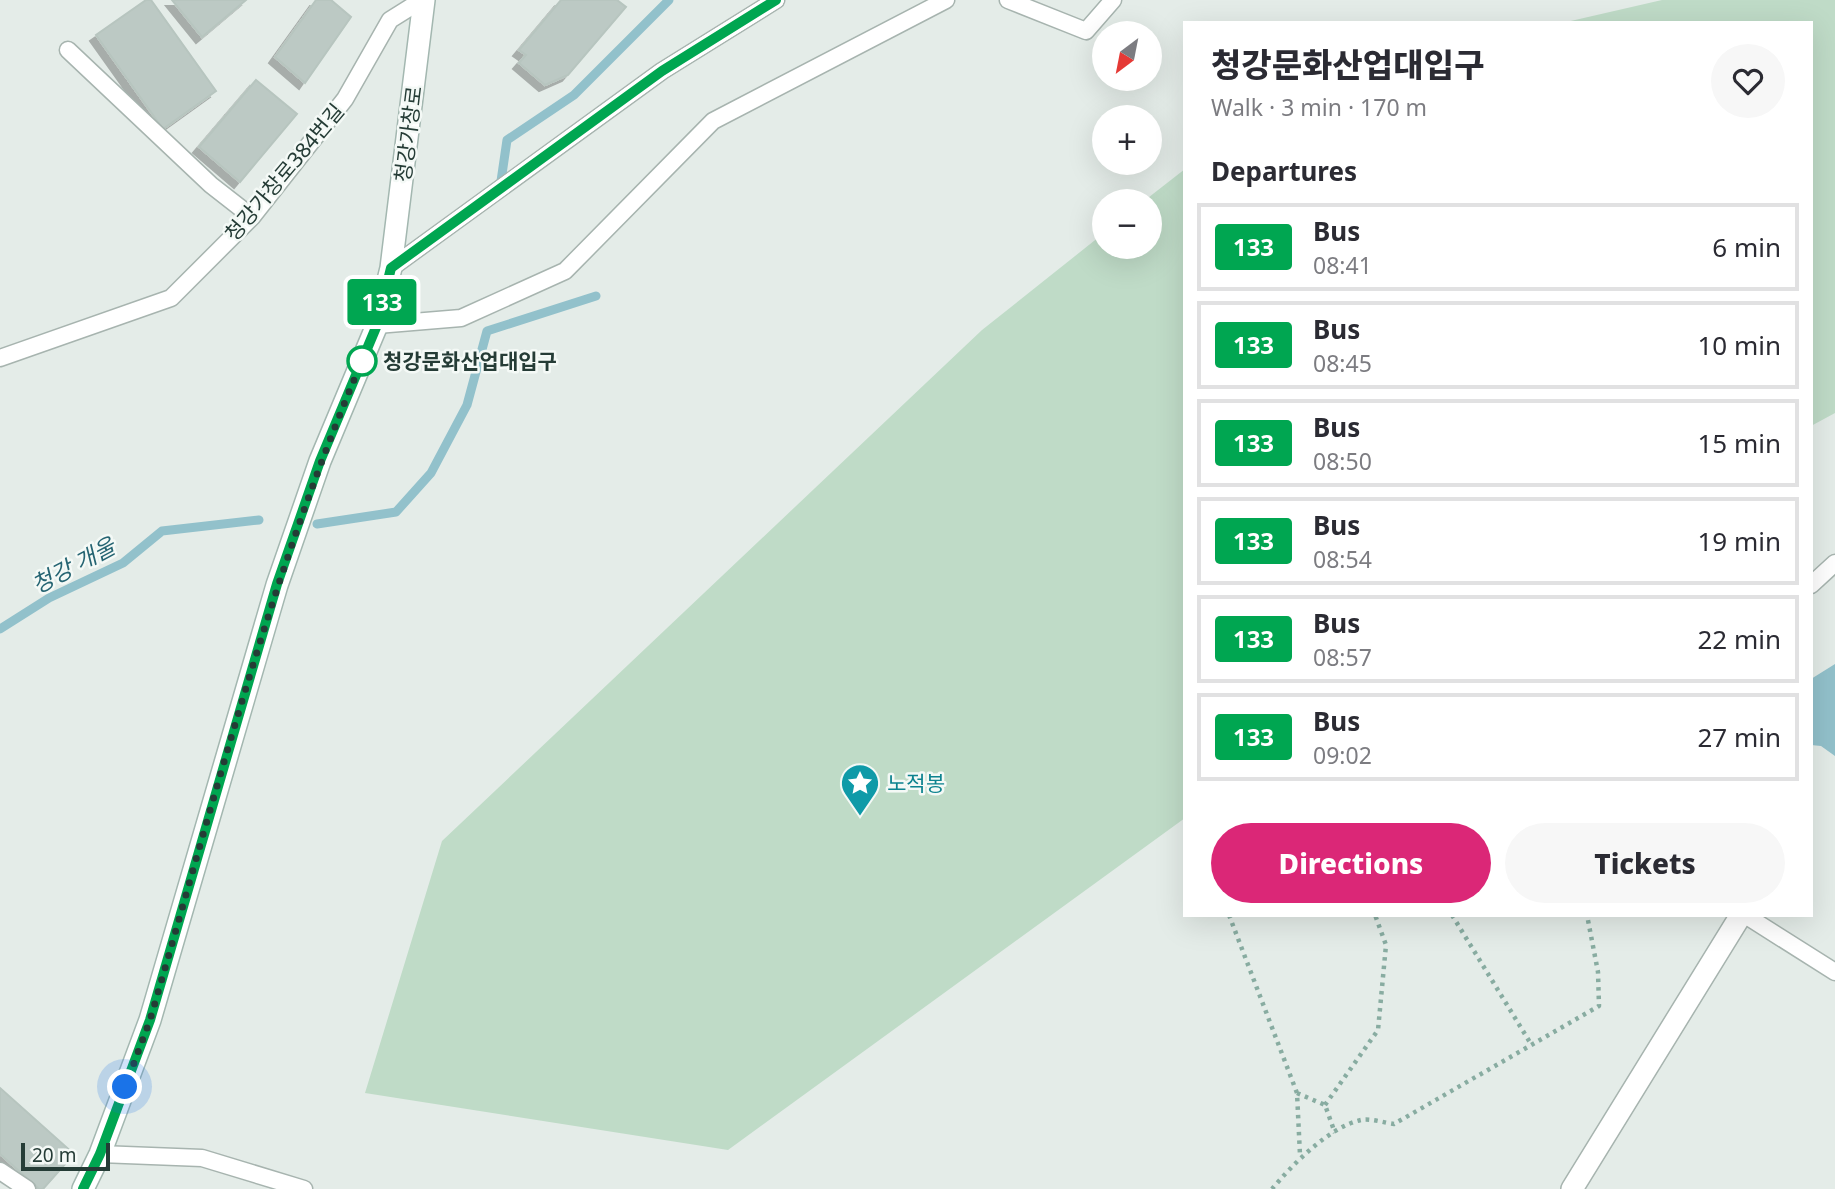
<!DOCTYPE html>
<meta charset="utf-8">
<style>
:root{--surface:#fff;--page:#f7f7f7;--text:#2b2b33;--muted:#7c7c81;--line:#e1e1e2;--accent:#db2777}
body{margin:0;font-family:"Noto Sans","Noto Sans KR",sans-serif;background:var(--page);color:var(--text);height:100vh;display:flex;flex-direction:column;font-size:26px;white-space:nowrap}
*{box-sizing:border-box;margin:0}
p{font-size:23px;color:var(--muted)}
.icon{flex:none;width:38px;height:38px;fill:none;stroke:currentColor;stroke-width:2;stroke-linecap:round;stroke-linejoin:round}
.map{position:relative;flex:1;overflow:hidden}
.drawer{position:absolute;left:1183px;top:21px;width:630px;height:896px;display:flex;flex-direction:column;background:var(--surface);border-radius:0px;box-shadow:0 7px 28px #0002}
.drawer>*{flex:none}
.badge{padding:0 14px;border-radius:5px;font-size:24px;line-height:46px}
.needle{width:46px;rotate:212deg}
.tools{position:absolute;left:1092px;top:21px;display:grid;gap:14px}
.tools a{display:grid;place-items:center;width:70px;height:70px;border-radius:50%;background:var(--surface);box-shadow:0 7px 28px #0002;font-size:35px}
.scale{position:absolute;left:21px;bottom:18px;width:89px;box-sizing:border-box;padding-left:7px;border:4px solid #253c36;border-top:0;font-size:19px;line-height:24px;white-space:nowrap;color:#253c36;-webkit-text-stroke:5px #f4f9f6;paint-order:stroke}
.you{position:absolute;width:35px;height:35px;margin:-18px;border:5px solid #fff;border-radius:50%;background:#1a73e8;box-shadow:0 0 0 10px #1a73e833}
.map>.badge{position:absolute;translate:-50% -50%;box-shadow:0 0 0 4px #fff}
h2{padding:0 28px;font-size:26px;line-height:63px}
.round{display:grid;place-items:center;flex:none;width:74px;height:74px;border-radius:37px;background:var(--page)}
.summary{display:flex;align-items:center;justify-content:space-between;height:119px;padding:0 28px}
h1{font-size:33px;font-weight:800;line-height:52px}
.cta{display:flex;gap:14px;margin-top:auto;padding:14px 28px}
.cta a{flex:1;height:80px;border-radius:42px;background:var(--accent);color:#fff;font-size:28px;font-weight:800;line-height:80px;text-align:center}
.cta a+a{background:var(--page);color:var(--text)}
ul{padding:0;list-style:none}
li{display:flex;align-items:center;gap:21px;height:88px;margin:0 14px 10px;padding:0 14px;border:4px solid var(--line);border-radius:0px}
li div{flex:1}
li b{display:block;font-size:26px}
li em{font-style:normal}
li .badge{min-width:77px;font-weight:700;text-align:center}
.map>svg:first-child{display:block}
</style>
<div class="map">
<svg width="1835" height="1189" viewBox="0 0 1835 1189">
<defs>
<filter id="shadow"><feDropShadow dx="-6" dy="6" stdDeviation="0" flood-color="#0004"/></filter>
</defs>
<rect width="100%" height="100%" fill="#e4ece8"/>
<path fill="#bfdbc7" d="M1662 0H1835V413L1811 426V23H1562Z
M1185 169V818L728 1150 365 1093 442 841 982 330 1104 233V247H1150V201H1144Z"/>
<path fill="#92c1cb" d="M1835 664V756L1821 746 1811 745V679Z"/>
<g fill="none" stroke-linecap="round" stroke-linejoin="round">
<path stroke="#92c1cb" stroke-width="9" d="M500 188 507 140 574 95 669 0
M317 524 396 512 431 473 467 405 487 331 596 296
M0 629 49 598 123 563 162 531 259 520"/>
</g>
<path fill="#bcc9c4" stroke="#b7c5bf" stroke-width="2" filter="url(#shadow)" d="M146 0H151L216 91 163 129 96 35Z
M172 0H246L202 37Z
M316 0H331L351 17 305 83 275 57Z
M561 0H617L626 7 568 75 545 85 519 63 526 55 519 50Z
M256 80 297 114 240 182 199 147Z
M0 1088 74 1154 43 1189H39L0 1154Z"/>
<g fill="none" stroke-linecap="round" stroke-linejoin="round">
<g stroke="#a7b4af" stroke-width="19">
<path id="service" d="M1008 0 1086 31 1113 0
M68 50 211 185 252 217
M391 268 662 71 776 0
M377 325 461 318 565 271 713 121 946 0
M0 358 171 298 252 217 345 99 390 20 422 0
M1811 585 1835 563
M1745 915 1835 972
M100 1154 202 1158 304 1189
M0 1171 27 1189"/>
</g>
<g stroke="#a7b4af" stroke-width="24">
<path id="tertiary" d="M1572 1189 1741 915"/>
</g>
<g stroke="#a3b7b0" stroke-width="24">
<path id="secondary" d="M83 1189 100 1154 150 1020 277 585 320 461 377 325 391 268 424 0"/>
</g>
<path stroke="#88aca1" stroke-width="4.5" stroke-dasharray="3.5 5" stroke-linecap="butt" d="M1229 915 1297 1093 1300 1155
M1452 915 1531 1044
M1297 1093 1325 1105 1335 1133
M1325 1105 1378 1030 1386 945 1375 915
M1272 1189C1292 1165 1329 1127 1361 1120 1370 1118 1385 1123 1394 1124L1599 1006 1598 972 1587 915"/>
<use href="#service" stroke="#fff" stroke-width="16"/>
<use href="#tertiary" stroke="#fff" stroke-width="21"/>
<use href="#secondary" stroke="#fff" stroke-width="21"/>
</g>
<g fill="none" stroke-linecap="round" stroke-linejoin="round">
<g stroke="#fff" stroke-width="16">
<path id="line" d="M83 1189 100 1154 150 1020 277 584 320 461 377 325 391 268 662 71 776 0"/>
</g>
<use href="#line" stroke="#00a651" stroke-width="10"/>
<path stroke="#253c36" stroke-width="7" stroke-dasharray="0 12.6" d="M125 1087 150 1020C215 798 271 574 362 361"/>
</g>
<defs>
<g id="sight-pin" transform="scale(2.0125)"><path d="M0 17L-7.5 6A9.5 9.5 0 1 1 7.5 6Z" fill="#0f9aa8" stroke="#f4f9f6"/><path d="M0-6L1.8-2.2L6-1.7L2.9 1.2L3.7 5.4L0 3.3L-3.7 5.4L-2.9 1.2L-6-1.7L-1.8-2.2Z" fill="#fff"/></g>
</defs>
<g fill-rule="evenodd">
<use href="#sight-pin" x="860" y="783"/>
</g>
<circle fill="#fff" stroke="#00a651" stroke-width="3.5" cx="362" cy="361" r="14"/>
<g text-anchor="middle" dominant-baseline="central" stroke-width="5" stroke-linejoin="round" paint-order="stroke">
<g font-size="21" fill="#253c36" stroke="#f4f9f6">
<text transform="translate(408 134) rotate(-83)">청강가창로</text>
<text transform="translate(284 172) rotate(-50)">청강가창로384번길</text>
</g>
<g font-size="21" font-weight="bold" fill="#253c36" stroke="#f4f9f6" text-anchor="start">
<text x="383" y="361">청강문화산업대입구</text>
</g>
<g font-size="21" fill="#0d838f" stroke="#f4f9f6" text-anchor="start">
<text x="887" y="783">노적봉</text>
</g>
<g font-size="23" font-style="italic" fill="#256472" stroke="#f4f9f6">
<text transform="translate(73 565) rotate(-28)">청강 개울</text>
</g>
</g>
</svg>
<div class="tools">
<a><svg class="needle" viewBox="-14 -14 28 28"><path d="M0-13l5 13h-10z" fill="#e53935"/><path d="M0 13l5-13h-10z" fill="#7c7c81"/></svg></a>
<a>+</a>
<a>−</a>
</div>
<div class="scale">20 m</div>
<div class="you" style="left:125px;top:1087px"></div>
<b class="badge" style="left:382px;top:302px;background:#00a651;color:#fff">133</b>
<section class="drawer">
<div class="summary"><div><h1>청강문화산업대입구</h1><p>Walk · 3 min · 170 m</p></div><a class="round"><svg class="icon" aria-label="heart" viewBox="0 0 24 24"><path d="M12 20l-8-8c-3-5 5-10 8-4 3-6 11-1 8 4z"/></svg></a></div>
<h2>Departures</h2>
<ul>
<li><span class="badge" style="background:#00a651;color:#fff">133</span><div><b>Bus</b><p>08:41</p></div><em>6 min</em></li>
<li><span class="badge" style="background:#00a651;color:#fff">133</span><div><b>Bus</b><p>08:45</p></div><em>10 min</em></li>
<li><span class="badge" style="background:#00a651;color:#fff">133</span><div><b>Bus</b><p>08:50</p></div><em>15 min</em></li>
<li><span class="badge" style="background:#00a651;color:#fff">133</span><div><b>Bus</b><p>08:54</p></div><em>19 min</em></li>
<li><span class="badge" style="background:#00a651;color:#fff">133</span><div><b>Bus</b><p>08:57</p></div><em>22 min</em></li>
<li><span class="badge" style="background:#00a651;color:#fff">133</span><div><b>Bus</b><p>09:02</p></div><em>27 min</em></li>
</ul>
<div class="cta"><a>Directions</a><a>Tickets</a></div>
</section>
</div>
